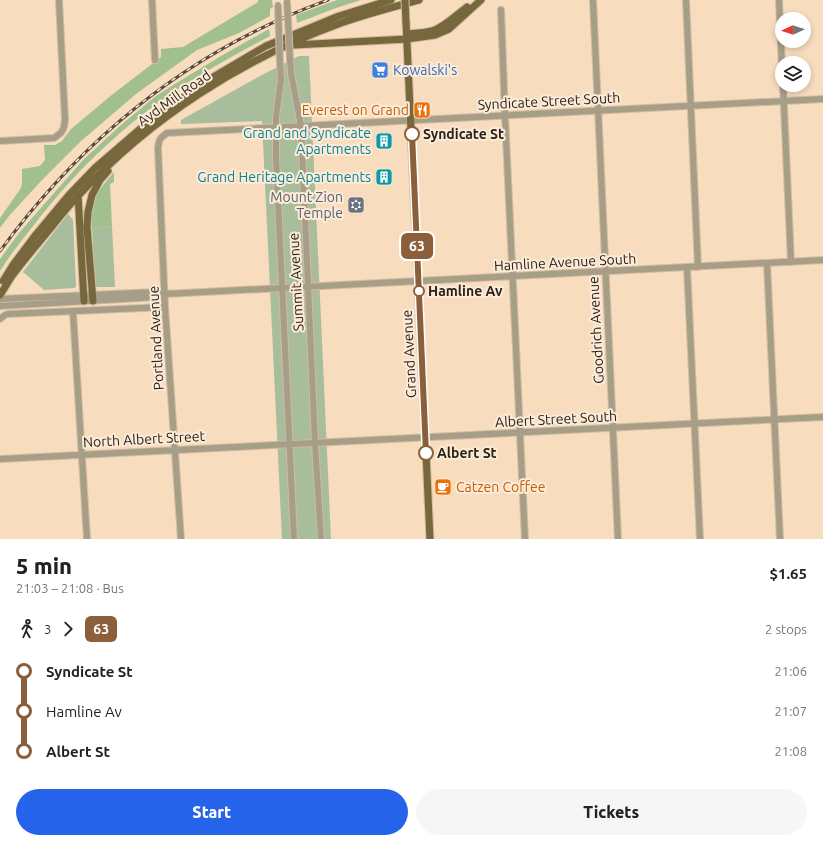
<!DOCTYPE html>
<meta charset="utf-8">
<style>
:root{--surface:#fff;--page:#f6f6f6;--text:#222;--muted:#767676;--accent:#2563eb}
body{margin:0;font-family:Ubuntu,sans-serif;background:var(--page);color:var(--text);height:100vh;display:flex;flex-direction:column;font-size:15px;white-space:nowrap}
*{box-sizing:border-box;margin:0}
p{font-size:13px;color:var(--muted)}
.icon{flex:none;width:22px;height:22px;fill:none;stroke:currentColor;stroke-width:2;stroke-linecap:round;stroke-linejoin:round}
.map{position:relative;height:539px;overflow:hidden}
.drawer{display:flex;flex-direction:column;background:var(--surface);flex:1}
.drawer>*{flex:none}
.badge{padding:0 8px;border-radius:6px;font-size:14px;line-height:26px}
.needle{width:26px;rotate:267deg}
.fabs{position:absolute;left:775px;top:12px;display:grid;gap:8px}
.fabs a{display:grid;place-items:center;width:36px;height:36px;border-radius:50%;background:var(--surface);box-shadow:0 2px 6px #0003;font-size:20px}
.map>.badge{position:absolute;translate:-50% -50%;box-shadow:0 0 0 2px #fff}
.legs{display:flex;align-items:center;gap:6px;height:44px;padding:0 16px;font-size:13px}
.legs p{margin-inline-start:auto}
.head{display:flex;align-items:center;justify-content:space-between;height:68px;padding:0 16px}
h1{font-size:22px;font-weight:800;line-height:30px}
.button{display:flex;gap:8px;margin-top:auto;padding:8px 16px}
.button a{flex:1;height:46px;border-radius:24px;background:var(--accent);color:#fff;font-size:16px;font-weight:800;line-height:46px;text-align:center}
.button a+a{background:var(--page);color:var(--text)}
ul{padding:0 16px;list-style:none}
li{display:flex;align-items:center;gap:14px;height:40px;font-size:15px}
li i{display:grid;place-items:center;width:6px;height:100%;margin:0 5px;background:currentColor}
li i::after{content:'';width:10px;height:10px;margin:-5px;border:3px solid;border-radius:50%;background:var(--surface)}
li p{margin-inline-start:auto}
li:first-child i{background:linear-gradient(#0000 50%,currentColor 0)}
li:last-child i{background:linear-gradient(currentColor 50%,#0000 0)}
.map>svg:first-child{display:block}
</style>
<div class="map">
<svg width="823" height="539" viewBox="0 0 823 539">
<rect width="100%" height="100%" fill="#f7dcbe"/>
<path fill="#a8bd9c" d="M299 56H309L331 539H282L262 121 181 124V120L260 76Z
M68 214 73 220 76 287 74 288 44 290 23 272Z
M112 226 115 287H95L92 228Z"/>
<path fill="#a1bf8f" d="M258 0H272L273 7 270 9V16L239 33 197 50 136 94 81 141 41 181 9 216 0 228V218L21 188 22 183V169L40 166 45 160 44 145H55L62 141 71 129 113 94 161 57V49L183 47 258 2Z
M337 0H361L336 8 297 23 296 15Z
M269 29 270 36C237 54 203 72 172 93 119 129 73 174 34 225 22 240 10 255 0 271V259L19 233 83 160 121 125 156 96 178 82 221 56Z
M114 172V182L110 184 112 226 92 228 91 210 96 194Z"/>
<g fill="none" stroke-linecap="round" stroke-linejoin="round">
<g stroke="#d2bba0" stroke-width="8">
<path id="minor" d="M152 0 155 60
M593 0 618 539
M686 0 698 267
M779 0 782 67
M501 10 505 116 525 539
M290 59 291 73 301 126 315 443 321 539
M280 64 281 79 276 117V157L294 539
M783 85 791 262
M0 141 54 138C63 132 64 130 65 120L59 0
M767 263 780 539
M687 267 700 539
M0 299 157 292 165 294 823 260
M0 306 157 297 165 294
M73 312 87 539
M0 319 5 315 8 314 165 307
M0 459 823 417
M181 539 165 307 158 148C159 139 160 138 167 133L823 99"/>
</g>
<g stroke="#d2bba0" stroke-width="9">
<path id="major" d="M406 22 430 539
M407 34C415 33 424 33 432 31 445 27 456 15 467 7
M294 45 407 39 435 35 449 29 481 0
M78 194 84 301
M3 281 13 265 34 237 69 195 95 168 153 118 215 76 266 46 339 16 391 0
M0 295C5 288 9 279 15 272 24 260 35 247 45 235 56 222 66 208 78 196 150 118 242 59 341 23 366 14 393 7 419 0
M93 301 87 227 88 212 92 195 100 180 108 171"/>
</g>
<use href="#minor" stroke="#a79e88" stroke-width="6"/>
<use href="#major" stroke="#77673d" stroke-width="7"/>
<g stroke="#584b3b" stroke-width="3">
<path id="rail" d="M0 251C85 135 192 49 328 0"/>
</g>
<use href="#rail" stroke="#fcebd9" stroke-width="1.5" stroke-dasharray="4.5" stroke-linecap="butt"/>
<g stroke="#d2bba0" stroke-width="8" stroke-linecap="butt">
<path id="minor-bridge" d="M287 1 290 59
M278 5 280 64"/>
</g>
<g stroke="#d2bba0" stroke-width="9" stroke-linecap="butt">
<path id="major-bridge" d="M405 0 406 22"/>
</g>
<use href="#minor-bridge" stroke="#a79e88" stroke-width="6"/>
<use href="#major-bridge" stroke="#77673d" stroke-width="7"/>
</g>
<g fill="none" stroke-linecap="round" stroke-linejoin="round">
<g stroke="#fff" stroke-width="9">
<path id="line-1" d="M412 134 426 453"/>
</g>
<use href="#line-1" stroke="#8b5e3c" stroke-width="6"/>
</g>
<defs>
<g id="supermarket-square" transform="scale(0.9)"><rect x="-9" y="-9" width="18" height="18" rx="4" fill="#3f7fe0" stroke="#fcebd9"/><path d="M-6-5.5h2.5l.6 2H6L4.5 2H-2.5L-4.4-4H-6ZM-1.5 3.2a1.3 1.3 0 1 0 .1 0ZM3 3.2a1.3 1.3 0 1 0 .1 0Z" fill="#fff"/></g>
<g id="restaurant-square" transform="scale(0.9)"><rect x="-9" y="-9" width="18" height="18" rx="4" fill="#e8710a" stroke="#fcebd9"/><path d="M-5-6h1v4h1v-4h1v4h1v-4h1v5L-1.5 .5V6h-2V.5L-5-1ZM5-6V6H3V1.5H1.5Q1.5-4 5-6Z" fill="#fff"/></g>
<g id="building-square" transform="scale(0.9)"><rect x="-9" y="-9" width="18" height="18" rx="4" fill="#0f9aa8" stroke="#fcebd9"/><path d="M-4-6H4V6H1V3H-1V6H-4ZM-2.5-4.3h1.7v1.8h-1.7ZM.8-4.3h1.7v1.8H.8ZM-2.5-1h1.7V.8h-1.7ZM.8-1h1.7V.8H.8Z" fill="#fff"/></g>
<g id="synagogue-square" transform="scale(0.9)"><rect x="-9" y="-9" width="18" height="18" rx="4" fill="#6b7280" stroke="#fcebd9"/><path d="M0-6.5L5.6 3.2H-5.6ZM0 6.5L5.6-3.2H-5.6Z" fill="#fff"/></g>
<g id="cafe-square" transform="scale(0.9)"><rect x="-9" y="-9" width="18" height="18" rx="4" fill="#e8710a" stroke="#fcebd9"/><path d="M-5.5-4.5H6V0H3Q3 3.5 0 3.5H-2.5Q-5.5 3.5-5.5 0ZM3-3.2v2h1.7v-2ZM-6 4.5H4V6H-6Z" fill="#fff"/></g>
</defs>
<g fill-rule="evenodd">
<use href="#supermarket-square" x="380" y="70"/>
<use href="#restaurant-square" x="422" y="110"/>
<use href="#building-square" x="384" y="141"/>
<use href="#building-square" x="384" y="177"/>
<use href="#synagogue-square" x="356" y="205"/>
<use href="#cafe-square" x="443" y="487"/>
</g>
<g fill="#fff" stroke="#8b5e3c" stroke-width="2">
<circle cx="412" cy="134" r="7"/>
<circle cx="419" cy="291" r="5"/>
<circle cx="426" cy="453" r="7"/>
</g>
<g text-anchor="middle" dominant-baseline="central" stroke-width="4" stroke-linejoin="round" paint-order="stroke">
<g font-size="14" fill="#366cbe" stroke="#fcebd9" text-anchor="start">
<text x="393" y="70">Kowalski's</text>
</g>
<g font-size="14" fill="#2b2216" stroke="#fcebd9">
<text transform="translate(174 98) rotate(-35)">Ayd Mill Road</text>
<text transform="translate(549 101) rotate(-3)">Syndicate Street South</text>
<text transform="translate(565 262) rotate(-3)">Hamline Avenue South</text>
<text transform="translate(296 282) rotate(-93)">Summit Avenue</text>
<text transform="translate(596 330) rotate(-93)">Goodrich Avenue</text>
<text transform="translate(156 338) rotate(-93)">Portland Avenue</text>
<text transform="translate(409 354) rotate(-93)">Grand Avenue</text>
<text transform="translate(556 419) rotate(-3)">Albert Street South</text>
<text transform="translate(144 439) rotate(-3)">North Albert Street</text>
</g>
<g font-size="14" fill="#c56008" stroke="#fcebd9" text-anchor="end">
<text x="409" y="110">Everest on Grand</text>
<text x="456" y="487" text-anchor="start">Catzen Coffee</text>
</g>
<g font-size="14" fill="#0d838f" stroke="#fcebd9" text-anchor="end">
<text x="371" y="133">Grand and Syndicate<tspan x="371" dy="16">Apartments</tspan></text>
<text x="371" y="177">Grand Heritage Apartments</text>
</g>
<g font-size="14" font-weight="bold" fill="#2b2216" stroke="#fcebd9" text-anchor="start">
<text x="423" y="134">Syndicate St</text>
<text x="428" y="291">Hamline Av</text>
<text x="437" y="453">Albert St</text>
</g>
<g font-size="14" fill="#5b616d" stroke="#fcebd9" text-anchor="end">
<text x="343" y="197">Mount Zion<tspan x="343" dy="16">Temple</tspan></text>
</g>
</g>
</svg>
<div class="fabs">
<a><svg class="needle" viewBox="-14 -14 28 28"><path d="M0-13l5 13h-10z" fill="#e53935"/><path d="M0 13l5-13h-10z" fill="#767676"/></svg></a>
<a><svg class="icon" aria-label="layers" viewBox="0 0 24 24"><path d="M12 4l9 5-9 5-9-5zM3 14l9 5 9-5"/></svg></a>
</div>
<b class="badge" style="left:417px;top:246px;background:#8b5e3c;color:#fff">63</b>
</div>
<section class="drawer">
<div class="head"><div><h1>5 min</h1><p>21:03 – 21:08 · Bus</p></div><b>$1.65</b></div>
<div class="legs"><svg class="icon" aria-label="walk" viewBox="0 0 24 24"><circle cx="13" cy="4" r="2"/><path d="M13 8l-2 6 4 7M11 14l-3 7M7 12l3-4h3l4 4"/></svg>3<svg class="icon" aria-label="forward" viewBox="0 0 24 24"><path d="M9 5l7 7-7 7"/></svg><b class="badge" style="background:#8b5e3c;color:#fff">63</b><p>2 stops</p></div>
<ul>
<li><i style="color:#8b5e3c"></i><b>Syndicate St</b><p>21:06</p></li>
<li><i style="color:#8b5e3c"></i><span>Hamline Av</span><p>21:07</p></li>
<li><i style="color:#8b5e3c"></i><b>Albert St</b><p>21:08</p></li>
</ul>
<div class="button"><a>Start</a><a>Tickets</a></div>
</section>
